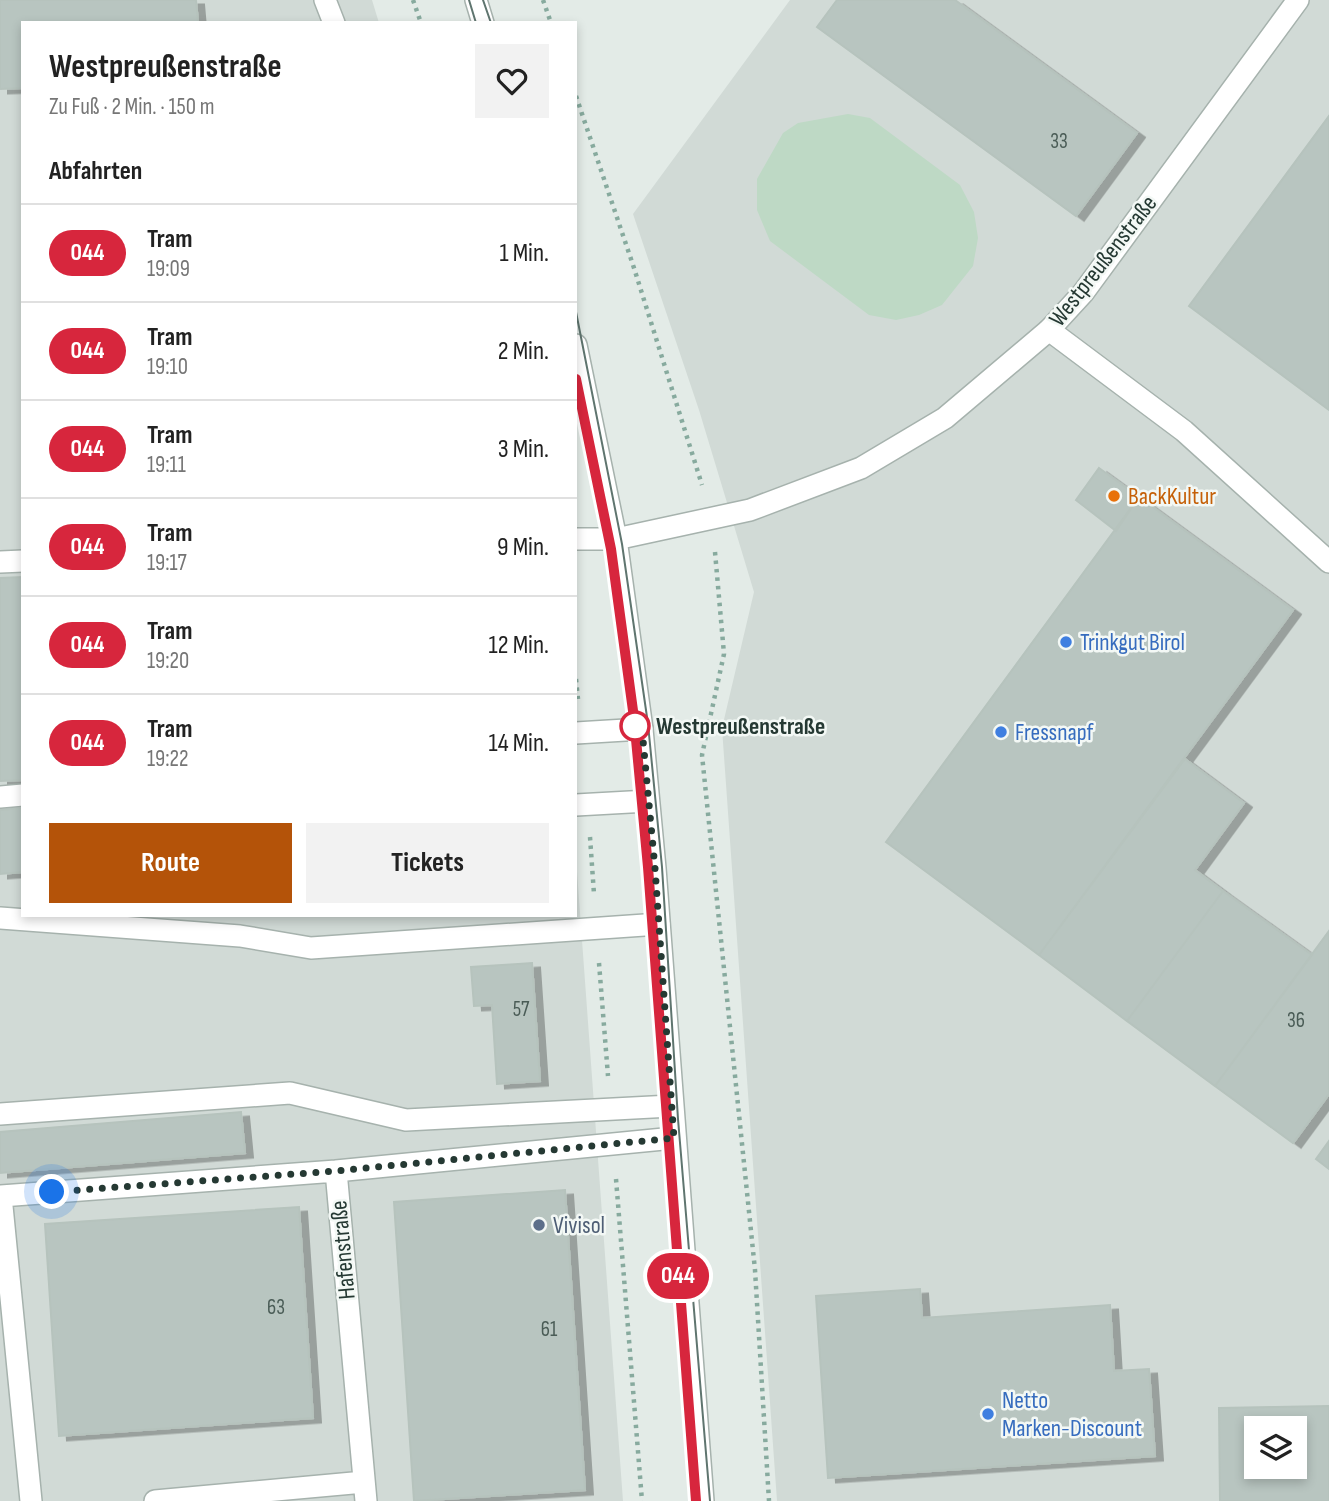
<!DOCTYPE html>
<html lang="de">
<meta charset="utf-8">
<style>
:root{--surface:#fff;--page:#f2f2f2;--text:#222;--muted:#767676;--line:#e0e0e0;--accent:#b45309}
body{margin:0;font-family:"Sofia Sans Condensed",sans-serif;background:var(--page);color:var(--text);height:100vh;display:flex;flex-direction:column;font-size:26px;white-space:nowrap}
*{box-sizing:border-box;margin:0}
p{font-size:23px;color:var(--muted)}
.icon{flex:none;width:38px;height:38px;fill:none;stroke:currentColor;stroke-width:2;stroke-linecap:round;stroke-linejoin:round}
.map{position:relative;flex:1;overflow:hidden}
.drawer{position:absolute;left:21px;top:21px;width:556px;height:896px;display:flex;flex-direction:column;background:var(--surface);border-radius:0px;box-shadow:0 4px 10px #0003}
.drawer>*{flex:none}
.badge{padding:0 14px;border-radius:23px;font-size:24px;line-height:46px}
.tools{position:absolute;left:1244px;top:1416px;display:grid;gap:14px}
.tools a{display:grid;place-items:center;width:63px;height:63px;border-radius:0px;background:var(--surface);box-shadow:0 4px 10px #0003;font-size:35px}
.you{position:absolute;width:35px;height:35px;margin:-18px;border:5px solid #fff;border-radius:50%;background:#1a73e8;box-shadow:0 0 0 10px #1a73e833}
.map>.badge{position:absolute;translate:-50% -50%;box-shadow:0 0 0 4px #fff}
h2{padding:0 28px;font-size:26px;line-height:63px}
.round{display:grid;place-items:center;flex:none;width:74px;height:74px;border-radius:0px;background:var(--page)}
.overview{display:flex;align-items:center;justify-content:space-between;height:119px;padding:0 28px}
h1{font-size:33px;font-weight:700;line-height:52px}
.cta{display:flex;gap:14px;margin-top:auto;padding:14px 28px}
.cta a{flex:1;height:80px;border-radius:0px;background:var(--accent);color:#fff;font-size:28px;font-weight:700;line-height:80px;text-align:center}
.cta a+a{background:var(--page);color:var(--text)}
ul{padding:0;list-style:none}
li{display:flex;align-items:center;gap:21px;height:98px;padding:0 28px;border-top:2px solid var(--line)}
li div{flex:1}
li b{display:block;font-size:26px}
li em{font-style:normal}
li .badge{min-width:77px;font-weight:700;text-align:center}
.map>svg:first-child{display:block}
</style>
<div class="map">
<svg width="1329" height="1501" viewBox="0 0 1329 1501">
<defs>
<filter id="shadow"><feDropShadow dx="8" dy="4.5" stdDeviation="0" flood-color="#0004"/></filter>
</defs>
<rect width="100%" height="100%" fill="#e3ebe7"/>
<path fill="#d1dad6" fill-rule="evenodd" d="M0 0H372L379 23H23V915H576V858L623 1501H0Z
M790 0H1329V1501H777L722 728 754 592 699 410 633 214ZM1256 1428H1295V1466H1256Z"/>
<path fill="#bed9c5" d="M848 114 870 118 960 185 974 212 978 238 973 266 942 305 919 315 896 320 869 315 770 241 757 210V179L783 133 798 123Z"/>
<path fill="#b8c5c0" stroke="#b6c3bd" stroke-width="2" fill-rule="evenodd" filter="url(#shadow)" d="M0 0H196L198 23H23V88L0 89Z
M837 0H955L1137 133 1076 216 817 27Z
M1329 116V410L1189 306Z
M1099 468 1139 497 1116 531 1076 500Z
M1139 497 1293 610 1039 955 886 842Z
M23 577V780L0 781V578Z
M1185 759 1244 803 1195 870 1223 891 1127 1021 1039 955Z
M23 808V872L0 874V810Z
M1223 891 1312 955 1215 1086 1127 1021Z
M1329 931V1094L1293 1143 1215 1086Z
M532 963 540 1081 497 1084 492 1005 474 1006 471 967Z
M241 1112 245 1153 0 1173V1132Z
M1329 1141V1169L1316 1159Z
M565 1190 585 1490 414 1501 394 1202Z
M299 1207 313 1418 59 1436 45 1224Z
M920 1289 922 1318 1110 1305 1114 1371 1149 1369 1155 1456 828 1478 816 1296Z
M1329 1406V1501H1220L1219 1408ZM1256 1428H1295V1466H1256Z"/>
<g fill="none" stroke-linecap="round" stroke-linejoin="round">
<g stroke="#a6b2ad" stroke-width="24">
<path id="service" d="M325 0 334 23
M1049 330 1184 431 1329 562
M576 539H616
M0 562 23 561
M576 733 642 729
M0 797 23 795
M576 805 648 801
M0 918 240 936 311 948 659 924
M0 1114 290 1093 406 1120 671 1106
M31 1501 1 1196 336 1171
M155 1501 364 1482
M366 1501 336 1171 674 1138"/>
</g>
<g stroke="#a6b2ad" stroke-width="24">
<path id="tertiary" d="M476 0 483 23
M576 345 616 539 642 729 655 868 703 1501
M616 539 750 510 861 468 945 418 1049 330 1083 293 1298 0"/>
</g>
<path stroke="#87aa9e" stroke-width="4.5" stroke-dasharray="3.5 5" stroke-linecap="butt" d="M413 0 421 23
M543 0 551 23
M576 96 634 268 702 485
M715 552 724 654 702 755 755 1270 769 1501
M576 679 578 699
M590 837 594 894
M599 963 608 1076
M616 1179 642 1501"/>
<use href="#service" stroke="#fff" stroke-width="21"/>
<use href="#tertiary" stroke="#fff" stroke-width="21"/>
<path stroke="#5f756f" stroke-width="2" d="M469 0 476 23
M483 0 491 23
M576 312 622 544 648 724 662 867 678 1119 710 1501
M576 378 611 549 634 718 648 867 696 1501"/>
</g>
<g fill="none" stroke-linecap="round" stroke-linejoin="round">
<g stroke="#fff" stroke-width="16">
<path id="line" d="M576 379 611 549 634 718 648 867 696 1501"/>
</g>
<use href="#line" stroke="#d7263d" stroke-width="10"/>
<path stroke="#253933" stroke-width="7" stroke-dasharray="0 12.6" d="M52 1192 336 1171 674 1138 655 868 642 729H635V726"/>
</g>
<circle fill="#e8710a" stroke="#f3f8f5" stroke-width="2.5" cx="1114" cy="496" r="7"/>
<g fill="#3f7fe0" stroke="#f3f8f5" stroke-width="2.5">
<circle cx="1066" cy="642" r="7"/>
<circle cx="1001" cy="732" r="7"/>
<circle cx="988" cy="1414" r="7"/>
</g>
<circle fill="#fff" stroke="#d7263d" stroke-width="3.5" cx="635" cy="726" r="14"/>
<circle fill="#5c6f8a" stroke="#f3f8f5" stroke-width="2.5" cx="539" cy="1225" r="7"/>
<g text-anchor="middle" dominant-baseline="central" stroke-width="5" stroke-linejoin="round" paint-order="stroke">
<g font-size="21" fill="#4a5c56">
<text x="1059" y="141">33</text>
<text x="521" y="1009">57</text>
<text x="1296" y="1020">36</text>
<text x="276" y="1307">63</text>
<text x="549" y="1329">61</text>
</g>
<g font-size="24" fill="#253933" stroke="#f3f8f5">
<text transform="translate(1103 261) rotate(-52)">Westpreußenstraße</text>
<text transform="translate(343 1250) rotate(-95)">Hafenstraße</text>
</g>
<g font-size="24" fill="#c56008" stroke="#f3f8f5" text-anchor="start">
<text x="1128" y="496">BackKultur</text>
</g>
<g font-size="24" fill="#366cbe" stroke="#f3f8f5" text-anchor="start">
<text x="1080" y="642">Trinkgut Birol</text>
<text x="1015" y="732">Fressnapf</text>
<text x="1002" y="1400">Netto<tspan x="1002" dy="28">Marken-Discount</tspan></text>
</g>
<g font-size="24" font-weight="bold" fill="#253933" stroke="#f3f8f5" text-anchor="start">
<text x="656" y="726">Westpreußenstraße</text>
</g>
<g font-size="24" fill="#4e5e75" stroke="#f3f8f5" text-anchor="start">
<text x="553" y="1225">Vivisol</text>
</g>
</g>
</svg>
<div class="tools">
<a><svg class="icon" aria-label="layers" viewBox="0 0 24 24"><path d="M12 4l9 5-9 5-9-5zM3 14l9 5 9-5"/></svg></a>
</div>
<div class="you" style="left:52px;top:1192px"></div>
<b class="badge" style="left:678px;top:1276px;background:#d7263d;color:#fff">044</b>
<section class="drawer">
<div class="overview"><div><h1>Westpreußenstraße</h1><p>Zu Fuß · 2 Min. · 150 m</p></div><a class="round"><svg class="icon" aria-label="heart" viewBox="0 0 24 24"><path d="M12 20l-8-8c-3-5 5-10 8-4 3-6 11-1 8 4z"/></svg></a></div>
<h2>Abfahrten</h2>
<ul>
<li><span class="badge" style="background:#d7263d;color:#fff">044</span><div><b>Tram</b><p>19:09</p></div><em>1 Min.</em></li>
<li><span class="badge" style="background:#d7263d;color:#fff">044</span><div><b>Tram</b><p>19:10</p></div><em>2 Min.</em></li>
<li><span class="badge" style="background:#d7263d;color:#fff">044</span><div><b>Tram</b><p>19:11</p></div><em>3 Min.</em></li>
<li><span class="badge" style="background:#d7263d;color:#fff">044</span><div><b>Tram</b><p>19:17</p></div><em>9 Min.</em></li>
<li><span class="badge" style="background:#d7263d;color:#fff">044</span><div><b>Tram</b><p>19:20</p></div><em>12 Min.</em></li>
<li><span class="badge" style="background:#d7263d;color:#fff">044</span><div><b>Tram</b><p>19:22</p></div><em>14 Min.</em></li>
</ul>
<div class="cta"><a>Route</a><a>Tickets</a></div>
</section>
</div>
